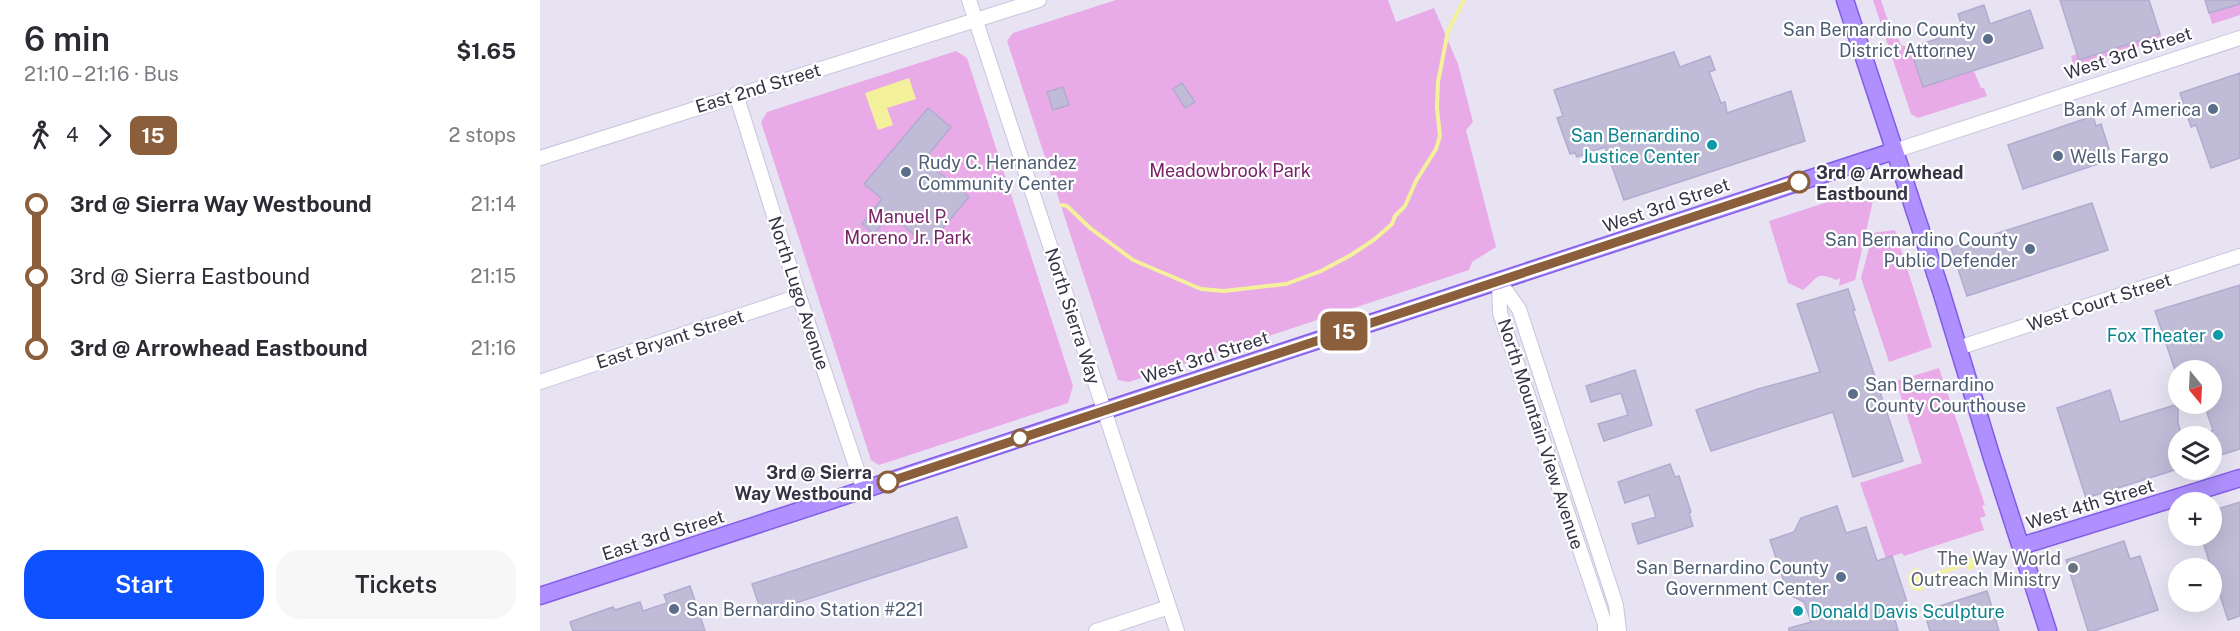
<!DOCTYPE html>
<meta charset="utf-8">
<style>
:root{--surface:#fff;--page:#f7f7f7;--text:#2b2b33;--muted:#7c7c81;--accent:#0e51ff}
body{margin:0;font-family:"Public Sans",sans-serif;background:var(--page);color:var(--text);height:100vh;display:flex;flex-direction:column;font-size:22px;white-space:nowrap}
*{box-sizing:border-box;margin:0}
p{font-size:20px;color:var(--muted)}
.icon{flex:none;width:33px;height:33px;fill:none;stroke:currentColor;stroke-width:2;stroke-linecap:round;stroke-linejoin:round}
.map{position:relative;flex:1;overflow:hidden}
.panel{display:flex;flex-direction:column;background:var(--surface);width:540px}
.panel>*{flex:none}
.badge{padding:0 12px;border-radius:9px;font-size:21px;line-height:39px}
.needle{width:39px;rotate:162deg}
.tools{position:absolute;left:1628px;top:360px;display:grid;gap:12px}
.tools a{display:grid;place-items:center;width:54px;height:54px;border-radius:50%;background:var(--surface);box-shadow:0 6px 24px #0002;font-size:30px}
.map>.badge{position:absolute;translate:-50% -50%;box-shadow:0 0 0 3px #fff}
.legs{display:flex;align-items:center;gap:9px;height:66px;padding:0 24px;font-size:20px}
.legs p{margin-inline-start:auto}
.head{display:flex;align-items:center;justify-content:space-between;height:102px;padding:0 24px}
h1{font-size:33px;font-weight:600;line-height:45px}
.action{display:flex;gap:12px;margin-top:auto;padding:12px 24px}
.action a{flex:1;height:69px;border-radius:24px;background:var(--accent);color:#fff;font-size:24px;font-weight:600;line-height:69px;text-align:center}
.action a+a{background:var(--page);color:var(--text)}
ul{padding:0 24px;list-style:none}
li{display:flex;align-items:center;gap:21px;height:72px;font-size:22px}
li i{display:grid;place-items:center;width:9px;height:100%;margin:0 8px;background:currentColor}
li i::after{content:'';width:15px;height:15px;margin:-8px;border:4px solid;border-radius:50%;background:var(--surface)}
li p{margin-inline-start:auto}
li:first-child i{background:linear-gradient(#0000 50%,currentColor 0)}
li:last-child i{background:linear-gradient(currentColor 50%,#0000 0)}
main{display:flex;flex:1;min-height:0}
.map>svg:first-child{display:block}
</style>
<main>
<section class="panel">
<div class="head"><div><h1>6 min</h1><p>21:10 – 21:16 · Bus</p></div><b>$1.65</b></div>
<div class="legs"><svg class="icon" aria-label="walk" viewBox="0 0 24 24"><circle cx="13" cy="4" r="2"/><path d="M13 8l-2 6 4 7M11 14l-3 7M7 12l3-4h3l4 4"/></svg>4<svg class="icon" aria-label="forward" viewBox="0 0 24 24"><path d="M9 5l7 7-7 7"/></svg><b class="badge" style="background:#8b5e3c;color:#fff">15</b><p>2 stops</p></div>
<ul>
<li><i style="color:#8b5e3c"></i><b>3rd @ Sierra Way Westbound</b><p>21:14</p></li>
<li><i style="color:#8b5e3c"></i><span>3rd @ Sierra Eastbound</span><p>21:15</p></li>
<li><i style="color:#8b5e3c"></i><b>3rd @ Arrowhead Eastbound</b><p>21:16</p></li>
</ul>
<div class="action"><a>Start</a><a>Tickets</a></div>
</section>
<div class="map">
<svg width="1700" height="631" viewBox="0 0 1700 631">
<rect width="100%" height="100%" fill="#e7e3f3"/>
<path fill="#e9aae8" d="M576 0H848L856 22 894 8 918 64 933 122 926 130 956 247 932 262 929 270 589 382 578 380 467 41 473 33Z
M1333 0H1341L1354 39 1358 38 1361 45 1370 48 1384 87 1434 71 1441 88H1444L1447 96 1378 118 1371 114Z
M1700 4V15L1672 24 1669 13Z
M1620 34 1622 39 1534 67 1531 56 1537 54 1540 60Z
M416 51 427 58 533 386 528 403 339 465 331 460 221 122 227 112Z
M1331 188 1335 192 1315 280 1299 286 1300 278 1296 280C1275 270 1277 280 1263 290L1248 283 1229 221Z
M1355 230 1392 347 1349 362 1321 278 1333 233Z
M1399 368 1445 505 1442 506 1446 516 1440 518 1444 530 1364 556 1362 553 1346 558 1320 483 1382 463 1356 381Z"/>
<path fill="#f3f19c" d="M369 78 376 99 347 108 353 125 338 130 325 93Z
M1429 557 1434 558 1436 564 1433 569 1428 570 1426 566 1382 581 1384 590C1374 593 1368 587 1368 577L1371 571 1377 567 1381 577 1425 562 1424 558Z"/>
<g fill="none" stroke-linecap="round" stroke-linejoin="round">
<path stroke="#f3f19c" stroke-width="4" d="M522 205 527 206 550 228 593 260 661 289 684 291 746 284 781 271 811 255 835 239 852 224 855 216 865 206 876 181 896 149 900 136 897 108 898 82 908 31 924 0"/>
</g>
<path fill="#c0bbd7" stroke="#b2abcf" stroke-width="1.5" d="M1520 0H1609L1620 34 1539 60Z
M1665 0H1700V4L1669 13Z
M1444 5 1450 24 1490 10 1503 48 1383 87 1370 48 1423 30 1418 14Z
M1134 52 1140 67 1170 56 1175 70 1169 72 1181 103 1185 102 1187 113 1251 91 1265 141 1084 200 1065 147 1037 157 1035 153 1030 154 1017 118 1023 116 1014 90Z
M1700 73V158L1671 168 1656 125 1651 127 1640 93Z
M642 83 655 102 645 108 633 89Z
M523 87 529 105 513 110 507 92Z
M388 108 411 127 384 160 429 197 388 246 350 215 334 234 322 224 342 199 324 184Z
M1553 116 1556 126 1561 124 1569 149 1564 151 1567 161 1483 189 1468 145Z
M1552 203 1568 250 1427 296 1411 248Z
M1700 285V449L1671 458V431L1673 430 1664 404H1671V370H1635L1615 311Z
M1308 289 1315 310 1313 311 1363 461 1313 477 1293 412 1171 451 1156 410 1218 389 1280 372 1257 304Z
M1095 370 1112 425 1064 441 1058 424 1088 415 1081 393 1051 402 1046 386Z
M1570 390 1580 422 1638 404V423L1642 436H1638V469L1546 498 1517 408Z
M1130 464 1135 477 1139 476 1151 512 1149 513 1153 526 1098 544 1092 524 1116 517 1109 495 1085 503 1078 482Z
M1700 502V616L1688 620 1661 536H1671V511Z
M1297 506 1306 533 1326 527 1337 561 1352 556 1370 611 1354 616 1358 631H1249V628L1271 622 1264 602 1248 594 1230 540 1254 532 1261 518Z
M417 517 427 547 222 614 212 584Z
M1584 541 1590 559 1600 556 1618 610 1554 631H1548L1526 560Z
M150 586 165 631H33L30 622 73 607 75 610 100 602 103 611 127 603 124 595Z
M1447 591 1459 631H1390L1384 611Z"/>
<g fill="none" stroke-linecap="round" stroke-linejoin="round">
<g stroke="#c9c3dc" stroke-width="16">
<path id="minor" d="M429 0 637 631
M196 94 259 296 324 490
M1354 151 1700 38
M0 158 499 0
M959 281 979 309 1076 605 1079 631
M959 281 960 313 1065 624V631
M1418 348 1700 256
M0 382 259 296
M556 631 629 607"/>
</g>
<g stroke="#825ce8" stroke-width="19">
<path id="major" d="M1305 0 1401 291 1452 458 1508 631
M1481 546 1700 478
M0 596 1354 151"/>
</g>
<use href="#minor" stroke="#fff" stroke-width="14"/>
<use href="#major" stroke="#b090ff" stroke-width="16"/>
</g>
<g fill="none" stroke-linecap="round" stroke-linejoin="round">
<g stroke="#fff" stroke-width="14">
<path id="line-1" d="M348 482 1259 182"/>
</g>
<use href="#line-1" stroke="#8b5e3c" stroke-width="9"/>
</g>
<g fill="#5c6f8a" stroke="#fff" stroke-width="2">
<circle cx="1448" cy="39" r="6"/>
<circle cx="1673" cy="109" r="6"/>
<circle cx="1518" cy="156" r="6"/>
<circle cx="366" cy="172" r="6"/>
<circle cx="1490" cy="249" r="6"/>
<circle cx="1313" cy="394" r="6"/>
<circle cx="1301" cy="577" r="6"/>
<circle cx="134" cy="609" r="6"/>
</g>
<g fill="#0f9aa8" stroke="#fff" stroke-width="2">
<circle cx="1172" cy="145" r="6"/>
<circle cx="1678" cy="335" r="6"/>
<circle cx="1258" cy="611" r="6"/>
</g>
<g fill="#fff" stroke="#8b5e3c" stroke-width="3">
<circle cx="1259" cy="182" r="10"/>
<circle cx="480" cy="438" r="8"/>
<circle cx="348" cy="482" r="10"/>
</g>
<circle fill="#6b7280" stroke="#fff" stroke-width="2" cx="1533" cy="568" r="6"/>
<g text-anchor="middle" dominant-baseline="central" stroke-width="4.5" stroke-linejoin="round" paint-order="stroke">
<g font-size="18" fill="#4e5e75" stroke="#fff" text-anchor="end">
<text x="1436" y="29">San Bernardino County<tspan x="1436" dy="21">District Attorney</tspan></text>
<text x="1661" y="109">Bank of America</text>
<text x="1530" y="156" text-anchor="start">Wells Fargo</text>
<text x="378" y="162" text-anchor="start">Rudy C. Hernandez<tspan x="378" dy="21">Community Center</tspan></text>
<text x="1478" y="239">San Bernardino County<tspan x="1478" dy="21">Public Defender</tspan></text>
<text x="1325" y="384" text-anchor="start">San Bernardino<tspan x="1325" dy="21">County Courthouse</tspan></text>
<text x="1289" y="567">San Bernardino County<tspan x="1289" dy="21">Government Center</tspan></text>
<text x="146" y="609" text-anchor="start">San Bernardino Station #221</text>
</g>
<g font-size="18" fill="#363345" stroke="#fff">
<text transform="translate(1588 53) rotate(-18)">West 3rd Street</text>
<text transform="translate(218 88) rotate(-17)">East 2nd Street</text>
<text transform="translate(1126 205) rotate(-19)">West 3rd Street</text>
<text transform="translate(259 293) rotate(72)">North Lugo Avenue</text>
<text transform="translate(1559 302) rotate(-18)">West Court Street</text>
<text transform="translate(533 316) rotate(72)">North Sierra Way</text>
<text transform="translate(130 339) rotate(-18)">East Bryant Street</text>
<text transform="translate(665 357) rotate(-18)">West 3rd Street</text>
<text transform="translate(1001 434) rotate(72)">North Mountain View Avenue</text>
<text transform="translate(1550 504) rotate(-17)">West 4th Street</text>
<text transform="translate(123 535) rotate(-18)">East 3rd Street</text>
</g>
<g font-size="18" fill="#0d838f" stroke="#fff" text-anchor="end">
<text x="1160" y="135">San Bernardino<tspan x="1160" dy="21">Justice Center</tspan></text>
<text x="1666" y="335">Fox Theater</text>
<text x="1270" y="611" text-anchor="start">Donald Davis Sculpture</text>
</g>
<g font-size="18" fill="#782568" stroke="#fff">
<text x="690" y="170">Meadowbrook Park</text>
<text x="368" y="216">Manuel P.<tspan x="368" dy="21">Moreno Jr. Park</tspan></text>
</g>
<g font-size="18" font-weight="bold" fill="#363345" stroke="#fff" text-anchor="start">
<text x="1276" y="172">3rd @ Arrowhead<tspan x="1276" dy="21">Eastbound</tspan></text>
<text x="332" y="472" text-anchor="end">3rd @ Sierra<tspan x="332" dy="21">Way Westbound</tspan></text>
</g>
<g font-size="18" fill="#5b616d" stroke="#fff" text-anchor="end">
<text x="1521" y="558">The Way World<tspan x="1521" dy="21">Outreach Ministry</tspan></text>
</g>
</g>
</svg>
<div class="tools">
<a><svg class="needle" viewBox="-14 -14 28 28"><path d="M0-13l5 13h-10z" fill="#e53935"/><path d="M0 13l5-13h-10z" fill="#7c7c81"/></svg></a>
<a><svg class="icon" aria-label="layers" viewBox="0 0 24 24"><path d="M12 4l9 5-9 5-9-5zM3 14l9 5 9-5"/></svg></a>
<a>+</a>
<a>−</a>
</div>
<b class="badge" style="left:804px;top:331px;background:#8b5e3c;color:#fff">15</b>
</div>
</main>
